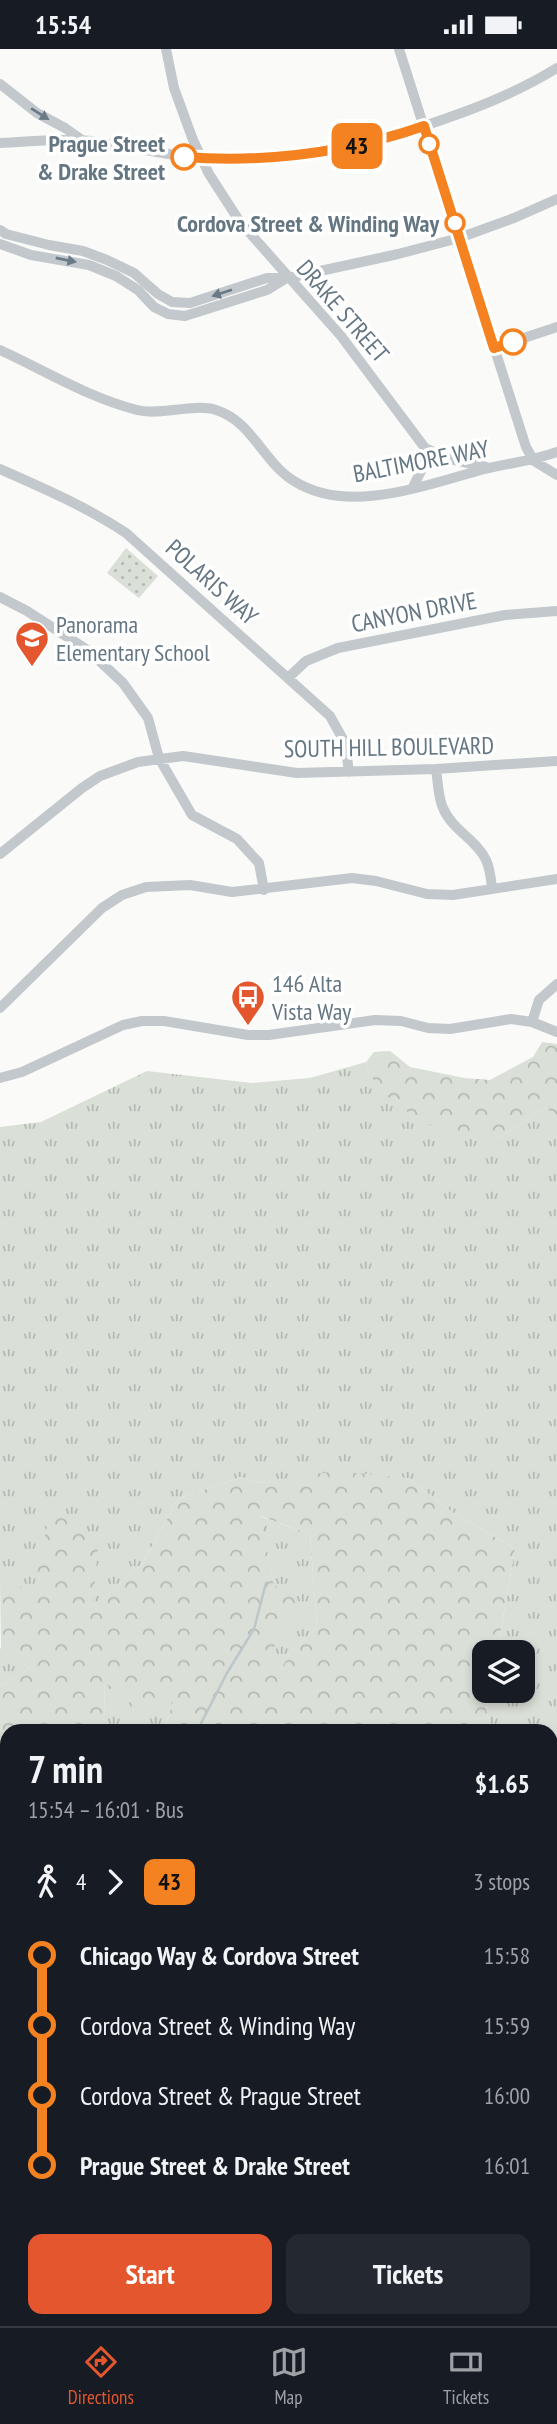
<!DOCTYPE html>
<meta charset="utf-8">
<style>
:root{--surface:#171b24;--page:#242831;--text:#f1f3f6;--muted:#9ea1a6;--line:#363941;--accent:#e4572e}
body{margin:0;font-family:"PT Sans Narrow",sans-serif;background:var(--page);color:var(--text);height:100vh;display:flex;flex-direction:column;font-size:26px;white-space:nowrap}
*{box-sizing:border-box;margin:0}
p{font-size:23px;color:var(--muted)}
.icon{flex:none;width:38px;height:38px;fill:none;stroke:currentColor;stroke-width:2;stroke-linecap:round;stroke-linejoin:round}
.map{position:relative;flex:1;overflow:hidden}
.panel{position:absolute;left:0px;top:1675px;width:558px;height:604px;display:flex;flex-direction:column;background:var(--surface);border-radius:21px 21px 0 0;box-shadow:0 4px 10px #0003}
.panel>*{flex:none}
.badge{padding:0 14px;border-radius:10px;font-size:24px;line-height:46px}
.tools{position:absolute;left:472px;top:1591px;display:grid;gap:14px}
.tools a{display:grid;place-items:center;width:63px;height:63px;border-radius:14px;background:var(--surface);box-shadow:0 4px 10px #0003;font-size:35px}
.map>.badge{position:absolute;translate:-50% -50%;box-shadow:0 0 0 4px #fff}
.legs{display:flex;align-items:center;gap:10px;height:77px;padding:0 28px;font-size:23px}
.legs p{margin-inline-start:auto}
.summary{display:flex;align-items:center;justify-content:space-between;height:119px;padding:0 28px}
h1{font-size:38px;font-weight:700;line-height:52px}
.action{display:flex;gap:14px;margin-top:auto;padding:14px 28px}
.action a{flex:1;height:80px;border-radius:14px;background:var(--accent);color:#fff;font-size:28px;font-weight:700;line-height:80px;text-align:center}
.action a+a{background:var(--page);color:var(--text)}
ul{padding:0 28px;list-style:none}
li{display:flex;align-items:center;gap:24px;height:70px;font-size:26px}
li i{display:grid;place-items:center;width:10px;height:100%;margin:0 9px;background:currentColor}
li i::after{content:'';width:18px;height:18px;margin:-9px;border:5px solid;border-radius:50%;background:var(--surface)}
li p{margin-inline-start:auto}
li:first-child i{background:linear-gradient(#0000 50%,currentColor 0)}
li:last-child i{background:linear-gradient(currentColor 50%,#0000 0)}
.status{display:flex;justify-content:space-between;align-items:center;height:49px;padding:0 35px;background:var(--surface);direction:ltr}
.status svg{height:19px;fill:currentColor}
.tab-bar{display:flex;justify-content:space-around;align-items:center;height:98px;border-top:2px solid var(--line);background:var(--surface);font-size:19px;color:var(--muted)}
.tab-bar a{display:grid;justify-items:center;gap:4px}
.tab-bar .current{color:var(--accent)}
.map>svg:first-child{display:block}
</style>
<div class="status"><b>15:54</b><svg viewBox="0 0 49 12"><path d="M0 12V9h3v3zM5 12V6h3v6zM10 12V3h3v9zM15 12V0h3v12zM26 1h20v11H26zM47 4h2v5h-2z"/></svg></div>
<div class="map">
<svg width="557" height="2277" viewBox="0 0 557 2277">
<defs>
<pattern id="grass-tufts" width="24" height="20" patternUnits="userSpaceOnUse" patternTransform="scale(1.75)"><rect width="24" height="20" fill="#dadfd7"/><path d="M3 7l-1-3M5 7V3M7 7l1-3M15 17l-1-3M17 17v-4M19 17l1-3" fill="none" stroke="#b4b9b4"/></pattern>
<pattern id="forest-crowns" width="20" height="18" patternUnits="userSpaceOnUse" patternTransform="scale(1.75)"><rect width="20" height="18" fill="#dadfd7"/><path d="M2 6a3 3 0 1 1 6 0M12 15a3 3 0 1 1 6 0" fill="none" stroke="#b4b9b4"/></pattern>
<pattern id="park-dots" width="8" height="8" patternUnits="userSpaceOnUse" patternTransform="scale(1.75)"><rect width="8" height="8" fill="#dadfd7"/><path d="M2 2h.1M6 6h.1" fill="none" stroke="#b4b9b4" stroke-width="1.8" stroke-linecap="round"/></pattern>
</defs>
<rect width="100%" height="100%" fill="#fafaf8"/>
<path fill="url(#grass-tufts)" d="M366 1013 369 1024 494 1092 545 1059 557 1066V1743L551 1738V1682H493L486 1661 490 1642H523V1603H497L515 1500 452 1463 408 1429 290 1430 259 1434 241 1428 178 1450 142 1515 92 1559 33 1544 1 1530 0 1531V1078L41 1073 147 1022 252 1034 310 1029Z
M259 1467 310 1485 317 1579 292 1601 281 1620 269 1608 274 1536Z
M0 1598 2 1603 30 1619 0 1638Z
M105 1632 173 1653 164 1682H100L104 1669Z
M0 1801 7 1803V1867L0 1870Z
M557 1823V1882L551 1879V1825Z
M557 1890V1998L551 1996V1910Z
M557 2078V2197L551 2195V2082Z
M0 2212 7 2218V2272H78L86 2277H0Z
M174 2272H430L427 2277H185Z"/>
<path fill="url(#forest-crowns)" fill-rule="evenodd" d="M542 993 557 995V1066L545 1059 494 1092 422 1074 382 1043 369 1024 366 1013 374 1003 390 1002 410 1018 464 1029 490 1031 533 1008Z
M336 1422 408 1429 452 1463 515 1500 497 1603H485V1642H490L486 1661 493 1682H164L173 1653 139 1661 105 1633 104 1669 100 1682H7V1803L0 1801V1638L30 1619 1 1603 0 1531V1529L33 1543 51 1458 98 1497 93 1558 142 1515 178 1450 241 1428 259 1434ZM260 1467 310 1485 317 1579 292 1601 281 1620 269 1607 299 1553 274 1536Z
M551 1738 557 1743V1823L551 1825Z
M7 1867V2153L0 2148V1870Z
M551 1996 557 1998V2078L551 2082Z
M551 2195 557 2197V2261L551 2259Z"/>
<path fill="url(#park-dots)" d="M126 499 158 527 139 549 107 524Z"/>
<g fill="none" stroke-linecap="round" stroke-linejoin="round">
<path stroke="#bbc7cb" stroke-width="2.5" d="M197 1682 227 1624 254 1580 266 1534
M0 1985 7 1976"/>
<path stroke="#c3c8cc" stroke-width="10" d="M166 0 174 39 193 91 209 125 240 173 341 287 425 399 450 410 486 418
M399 0 526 398 534 412 557 426
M0 35 37 64 65 79 82 91
M0 94C26 93 53 90 80 91 119 94 160 106 201 109 276 114 349 101 421 78 469 62 513 46 557 19
M0 181 6 185 49 196 83 202 107 211 134 224 158 245 172 253 190 254 267 229H288L398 205 459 189 514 169 557 150
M0 195 31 206 89 216 116 227 138 241 154 258 168 265 185 267 267 241 285 230
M494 299 557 278
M0 301C44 321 89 349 137 361 160 367 193 354 216 361 252 372 263 413 294 432 349 467 427 435 485 420 510 414 532 412 557 403
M0 420C43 439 87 458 126 484L330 667 345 694 349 723
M413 438 423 418 425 399
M0 548 27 562 89 602 123 634 148 669 159 709 192 766 237 790 259 814 264 841
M288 629 306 612 338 599 505 566 557 562
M436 720C438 733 438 748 443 759 452 781 477 791 486 811 490 819 491 830 492 839
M0 805 82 739 100 727 138 713 183 707 297 724 436 720 557 712
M0 959 102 859 122 846 146 838 190 836 232 843 352 829 376 832 427 845 453 846 557 830
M532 973 539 951 557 935
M0 1029 22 1023 123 976 142 972H164L248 986H269L375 971 401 972 428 979 450 980 511 970 532 973 557 983"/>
<path stroke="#d6dbdf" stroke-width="12" d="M0 2168 7 2174
M0 2194 7 2200
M102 2272 111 2277
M139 2272 149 2277"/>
</g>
<defs><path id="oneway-solid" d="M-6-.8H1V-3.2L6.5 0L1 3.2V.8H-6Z" transform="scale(1.75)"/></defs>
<g fill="#6a7a87">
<use href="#oneway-solid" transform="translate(40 65) rotate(32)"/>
<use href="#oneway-solid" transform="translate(66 211) rotate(12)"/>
<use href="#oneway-solid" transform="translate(222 244) rotate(162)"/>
</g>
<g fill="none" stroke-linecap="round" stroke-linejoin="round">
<g stroke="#fff" stroke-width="16">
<path id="line-1" d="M184 108C266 114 346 104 424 77L494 299 513 293"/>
</g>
<use href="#line-1" stroke="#f58220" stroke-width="10"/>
</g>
<defs>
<g id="school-pin" transform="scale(1.75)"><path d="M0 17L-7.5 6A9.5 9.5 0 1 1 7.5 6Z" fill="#e4572e" stroke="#fff"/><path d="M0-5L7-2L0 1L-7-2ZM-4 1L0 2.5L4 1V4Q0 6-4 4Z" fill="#fff"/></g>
<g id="bus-pin" transform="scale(1.75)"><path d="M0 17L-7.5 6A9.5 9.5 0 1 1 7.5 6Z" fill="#e4572e" stroke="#fff"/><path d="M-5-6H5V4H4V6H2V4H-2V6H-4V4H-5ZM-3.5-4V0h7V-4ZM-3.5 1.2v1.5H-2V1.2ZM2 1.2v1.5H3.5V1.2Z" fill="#fff"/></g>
</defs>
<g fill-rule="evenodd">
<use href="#school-pin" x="32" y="589"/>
<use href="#bus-pin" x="248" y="948"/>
</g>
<g fill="#fff" stroke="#f58220" stroke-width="3.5">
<circle cx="429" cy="95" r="9"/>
<circle cx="184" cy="108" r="12"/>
<circle cx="455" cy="174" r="9"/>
<circle cx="513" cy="293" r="12"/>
</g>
<g text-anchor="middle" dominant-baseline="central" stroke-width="7" stroke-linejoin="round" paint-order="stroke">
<g font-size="24" font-weight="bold" fill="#657683" stroke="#fff" text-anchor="end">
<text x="165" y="94">Prague Street<tspan x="165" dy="28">&amp; Drake Street</tspan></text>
<text x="439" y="174">Cordova Street &amp; Winding Way</text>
</g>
<g font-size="24" fill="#657683" stroke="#fff">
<text transform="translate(343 262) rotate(49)">DRAKE STREET</text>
<text transform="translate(421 412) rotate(-11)">BALTIMORE WAY</text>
<text transform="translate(212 533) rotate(42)">POLARIS WAY</text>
<text transform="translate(414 563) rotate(-11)">CANYON DRIVE</text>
<text transform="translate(389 698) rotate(-1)">SOUTH HILL BOULEVARD</text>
</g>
<g font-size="24" fill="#657683" stroke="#fff" text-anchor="start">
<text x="56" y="575">Panorama<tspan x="56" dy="28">Elementary School</tspan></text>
<text x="272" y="934">146 Alta<tspan x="272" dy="28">Vista Way</tspan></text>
</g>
</g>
</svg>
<div class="tools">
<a><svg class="icon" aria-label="layers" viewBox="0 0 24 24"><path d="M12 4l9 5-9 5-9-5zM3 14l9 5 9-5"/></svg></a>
</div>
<b class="badge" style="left:357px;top:97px;background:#f58220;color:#111">43</b>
<section class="panel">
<div class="summary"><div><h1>7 min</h1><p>15:54 – 16:01 · Bus</p></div><b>$1.65</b></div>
<div class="legs"><svg class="icon" aria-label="walk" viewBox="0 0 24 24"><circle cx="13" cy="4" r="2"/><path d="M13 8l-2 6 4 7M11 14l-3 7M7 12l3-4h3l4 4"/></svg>4<svg class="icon" aria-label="forward" viewBox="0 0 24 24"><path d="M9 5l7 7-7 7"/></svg><b class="badge" style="background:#f58220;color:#111">43</b><p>3 stops</p></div>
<ul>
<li><i style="color:#f58220"></i><b>Chicago Way &amp; Cordova Street</b><p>15:58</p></li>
<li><i style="color:#f58220"></i><span>Cordova Street &amp; Winding Way</span><p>15:59</p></li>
<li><i style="color:#f58220"></i><span>Cordova Street &amp; Prague Street</span><p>16:00</p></li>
<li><i style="color:#f58220"></i><b>Prague Street &amp; Drake Street</b><p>16:01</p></li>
</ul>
<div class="action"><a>Start</a><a>Tickets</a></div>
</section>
</div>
<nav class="tab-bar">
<a class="current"><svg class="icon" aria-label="directions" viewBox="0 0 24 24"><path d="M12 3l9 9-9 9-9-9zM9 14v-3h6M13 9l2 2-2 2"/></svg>Directions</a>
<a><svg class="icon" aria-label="map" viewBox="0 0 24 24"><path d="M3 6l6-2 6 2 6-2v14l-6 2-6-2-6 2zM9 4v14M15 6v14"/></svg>Map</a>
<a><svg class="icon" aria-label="tickets" viewBox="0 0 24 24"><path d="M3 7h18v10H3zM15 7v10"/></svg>Tickets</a>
</nav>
